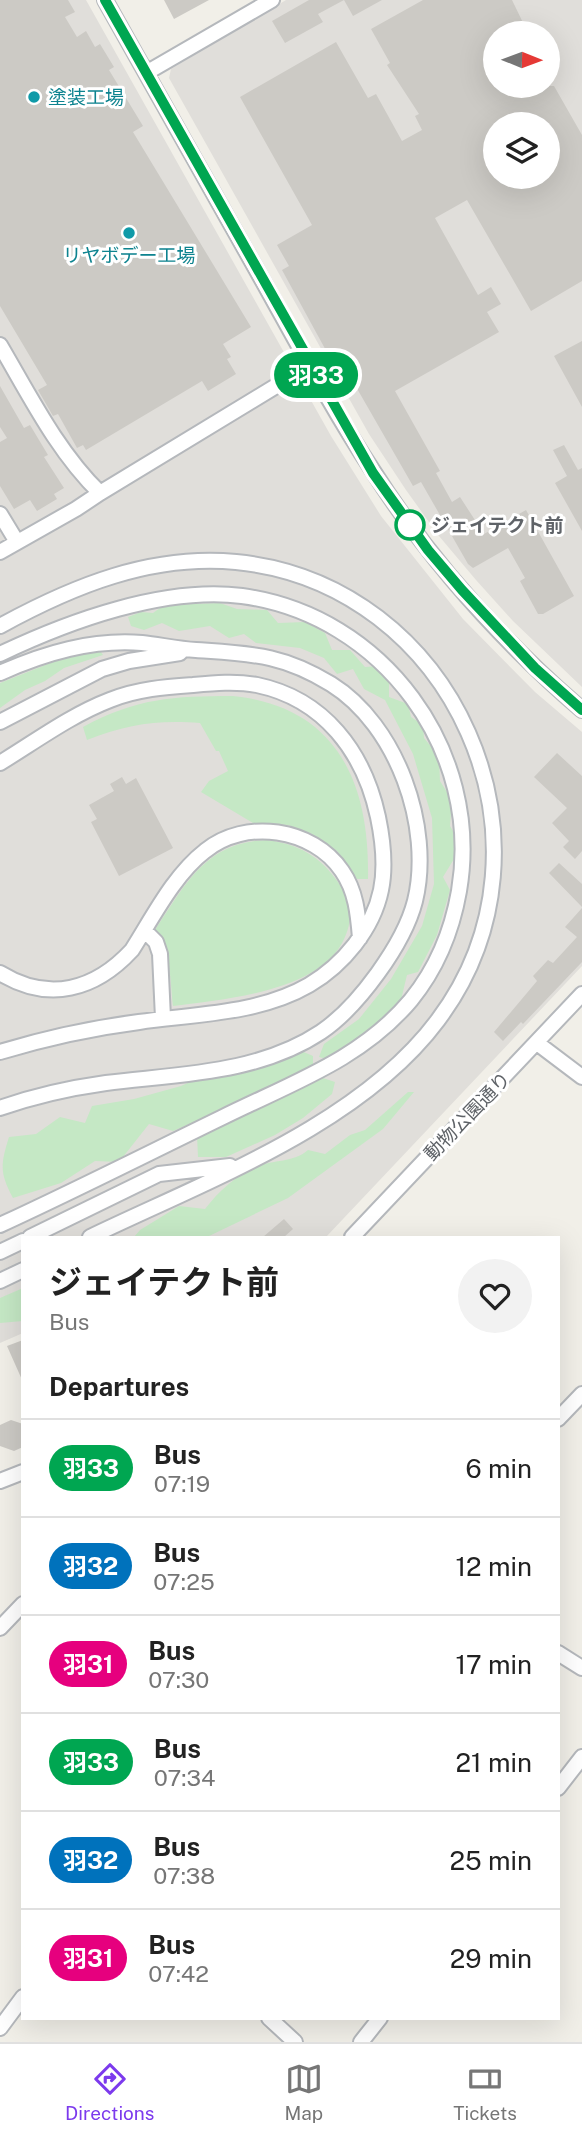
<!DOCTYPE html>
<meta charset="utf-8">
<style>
:root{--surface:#fff;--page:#f2f2f2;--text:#222;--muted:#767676;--line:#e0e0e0;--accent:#7c3aed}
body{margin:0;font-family:"Public Sans","Noto Sans JP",sans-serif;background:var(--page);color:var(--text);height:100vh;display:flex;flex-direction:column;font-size:26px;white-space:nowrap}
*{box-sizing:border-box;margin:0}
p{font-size:23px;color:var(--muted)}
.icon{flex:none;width:38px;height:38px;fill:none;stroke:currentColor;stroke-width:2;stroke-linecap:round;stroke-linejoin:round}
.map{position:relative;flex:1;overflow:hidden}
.details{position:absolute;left:21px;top:1236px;width:539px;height:784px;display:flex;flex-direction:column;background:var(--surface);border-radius:0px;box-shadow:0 7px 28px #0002}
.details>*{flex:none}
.badge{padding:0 14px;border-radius:23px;font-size:24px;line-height:46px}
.needle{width:46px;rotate:91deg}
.buttons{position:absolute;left:483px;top:21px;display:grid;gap:14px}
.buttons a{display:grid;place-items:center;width:77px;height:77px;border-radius:50%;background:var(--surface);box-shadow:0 7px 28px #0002;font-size:35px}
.map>.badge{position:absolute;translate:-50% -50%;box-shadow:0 0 0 4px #fff}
h2{padding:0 28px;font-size:26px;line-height:63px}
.round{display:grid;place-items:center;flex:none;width:74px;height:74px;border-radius:37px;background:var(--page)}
.summary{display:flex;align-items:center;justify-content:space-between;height:119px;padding:0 28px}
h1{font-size:33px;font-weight:700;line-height:52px}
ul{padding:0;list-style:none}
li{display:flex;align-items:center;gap:21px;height:98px;padding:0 28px;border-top:2px solid var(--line)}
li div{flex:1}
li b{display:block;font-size:26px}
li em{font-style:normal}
li .badge{min-width:77px;font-weight:700;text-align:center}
.tab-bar{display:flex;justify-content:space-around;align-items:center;height:98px;border-top:2px solid var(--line);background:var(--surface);font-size:19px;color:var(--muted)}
.tab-bar a{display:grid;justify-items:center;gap:4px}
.tab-bar .current{color:var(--accent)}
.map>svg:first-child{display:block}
</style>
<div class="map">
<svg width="582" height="2042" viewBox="0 0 582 2042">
<rect width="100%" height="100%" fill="#f1efe8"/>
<path fill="#e0deda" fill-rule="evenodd" d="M0 0H86L331 436 381 516 463 619 535 692 582 732V966L326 1237H23V1333L0 1343Z
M286 0H582V687L513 621 476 580 439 536 406 490 369 434 169 78 171 69ZM495 33H548V86H495ZM495 124H548V177H495Z"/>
<path fill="#c5e8c5" d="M220 603 237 609 267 610 278 623 305 622 325 633 332 650H350L365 667 379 666 389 676V697L408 704 411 717 423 725 424 738 439 756 440 781 452 800 450 826 456 836 457 854 443 877 450 890 437 935 418 972 407 975 401 1000 371 1036 331 1060 319 1057 324 1044 359 1019 391 979 422 926 434 884 432 818 413 754 385 700 364 689 353 669 337 674 324 658 300 648 256 643 244 634 229 638 210 626 179 631 162 623 144 630 131 626 128 617 141 612 153 613 164 605Z
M99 649 103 655 64 668 45 681 25 690 0 708V683L63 658Z
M233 696C338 707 370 784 368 879H357L337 851 312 834 288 825 253 823 201 792 209 781 228 771 219 751H216L200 723C157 720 128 724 87 740L83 727C137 698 173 696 233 696Z
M267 840C298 844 320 856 338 882 351 901 354 916 345 937 322 992 224 999 173 1006 170 981 172 952 153 933 184 887 204 842 267 840Z
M299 1050 313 1056V1066L307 1074 310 1079 323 1078 335 1082 332 1094 303 1118 275 1135 226 1157H198L197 1136 222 1110 173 1131 149 1124 119 1162 95 1161 61 1183 13 1198C0 1173 0 1166 9 1137L36 1134 60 1117 85 1123 92 1106 134 1099 181 1086 229 1064Z
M408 1092H414L383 1129 288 1198 207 1237H134L140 1230 179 1206 205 1209C219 1191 235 1176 256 1167 274 1159 293 1163 308 1150L325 1154 350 1135 365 1130Z
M23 1288V1321L0 1323V1298Z"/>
<path fill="#cccac5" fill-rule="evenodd" d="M0 0H68L75 12 65 17 77 37 86 31 95 47 100 44 114 67 109 70 143 126 133 132 251 327 223 344 231 357 227 359 236 374 208 391 202 381 86 450 83 445 77 448 58 414 53 416 38 390 47 385 0 306Z
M164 0H209L174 19Z
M309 0H344L318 14 323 22 285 43 272 21Z
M344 0H382L353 16Z
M423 0H512L528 33H495V86H554L582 135V281L531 311 467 200 435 218 478 295 491 287 501 304 487 312 499 332 395 391 440 471 436 473 452 502 460 497 484 534 526 510 574 596 543 614H538L520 581 525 578 508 548 473 568 468 564 421 482 413 486 336 352 329 356 282 270 289 266 277 245 312 225 240 97 336 42 368 98 376 94 402 141 422 130 415 116 419 114 387 65 390 63 371 29ZM495 124H548V177H495Z
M582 341V407L554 356Z
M0 386 24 428 30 425 48 455 44 457 64 488 54 494 57 499 37 511 30 500 14 509 0 486V442L7 438 0 427Z
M564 445 578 470 582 468V531L555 483 567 476 553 450Z
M557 753 582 776V851L575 859 563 847 569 841 552 823 567 808 534 777Z
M122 777 126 784 136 778 173 848 119 876 91 822 97 819 89 805 114 791 110 784Z
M559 863 582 884V907L549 873Z
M582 908V962L523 1024 521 1022 503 1041 494 1032 537 981 533 976 548 960 553 963 577 937 565 927Z
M284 1219 293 1229 284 1237H263Z
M23 1340V1382L7 1346Z
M11 1420 23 1424V1447L14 1451 0 1446V1425Z"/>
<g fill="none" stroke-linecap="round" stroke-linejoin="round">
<g stroke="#b5b8bc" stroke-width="18">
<path id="minor" d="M105 0C158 94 211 188 264 283 299 346 333 410 373 471 430 561 502 641 582 710
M146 73 272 0
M0 345C30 396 57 451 100 493
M0 514 17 542
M0 552 76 509 100 493 286 380 309 362
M0 626C73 586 151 554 236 562 454 583 570 844 438 1020 360 1125 206 1181 90 1237
M0 654C69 621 165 586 242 596 383 615 483 751 459 891 452 931 437 968 411 1000 361 1060 289 1084 221 1118 147 1154 74 1191 0 1225
M0 673C45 653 92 639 142 643 160 645 178 649 196 650 252 654 282 654 331 684 397 725 433 827 415 901 404 944 358 1007 321 1032 258 1074 178 1074 106 1083 70 1088 34 1096 0 1108
M0 722 102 669 129 661 180 653
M0 763C36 741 71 715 110 700 137 689 165 687 193 685 214 683 236 681 257 685 324 699 364 752 378 817 383 841 386 866 381 890 373 929 343 965 309 985 259 1014 195 1014 139 1022 92 1028 46 1038 0 1052
M145 931 156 942 160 954 163 1018
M0 973C49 1003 95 990 132 950 153 917 174 875 205 851 245 818 313 828 342 871 356 891 358 914 360 938
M537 1043 582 1077
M30 1237 159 1174 230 1166
M352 1237 582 994
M0 1252 23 1241
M0 1281 23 1270
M558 1419 582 1394
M0 1481 23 1472
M0 1628 23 1604
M558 1653 582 1668
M558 1788 582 1757
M269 2018 295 2042
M0 2028 23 1997
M361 2042 380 2018"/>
</g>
<use href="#minor" stroke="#fff" stroke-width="14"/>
</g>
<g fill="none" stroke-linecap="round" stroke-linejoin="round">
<g stroke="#fff" stroke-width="16">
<path id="line" d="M105 0 373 473 428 550 462 590 535 668 582 710"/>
</g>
<use href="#line" stroke="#00a651" stroke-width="10"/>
</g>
<g fill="#0f9aa8" stroke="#fff" stroke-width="2.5">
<circle cx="34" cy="97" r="7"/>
<circle cx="129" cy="233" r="7"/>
</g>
<circle fill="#fff" stroke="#00a651" stroke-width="3.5" cx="410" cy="525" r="14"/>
<g text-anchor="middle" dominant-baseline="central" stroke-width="6" stroke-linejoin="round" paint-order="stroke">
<g font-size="19" fill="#0d838f" stroke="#fff" text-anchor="start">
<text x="48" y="97">塗装工場</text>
<text x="129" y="255" text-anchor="middle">リヤボデー工場</text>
</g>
<g font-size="19" font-weight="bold" fill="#5f6368" stroke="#fff" text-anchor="start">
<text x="431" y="525">ジェイテクト前</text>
</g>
<g font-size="19" fill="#5f6368" stroke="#fff">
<text transform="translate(467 1116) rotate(-46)">動物公園通り</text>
</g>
</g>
</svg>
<div class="buttons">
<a><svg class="needle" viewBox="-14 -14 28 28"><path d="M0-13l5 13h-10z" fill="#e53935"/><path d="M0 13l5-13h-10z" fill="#767676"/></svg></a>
<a><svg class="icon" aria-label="layers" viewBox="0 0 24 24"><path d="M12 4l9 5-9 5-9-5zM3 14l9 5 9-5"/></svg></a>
</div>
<b class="badge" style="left:316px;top:375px;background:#00a651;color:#fff">羽33</b>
<section class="details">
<div class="summary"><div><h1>ジェイテクト前</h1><p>Bus</p></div><a class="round"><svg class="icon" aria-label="heart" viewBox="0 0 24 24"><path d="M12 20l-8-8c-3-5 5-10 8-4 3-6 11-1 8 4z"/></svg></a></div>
<h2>Departures</h2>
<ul>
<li><span class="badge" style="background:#00a651;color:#fff">羽33</span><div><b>Bus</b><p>07:19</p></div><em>6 min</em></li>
<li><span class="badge" style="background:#0072bc;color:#fff">羽32</span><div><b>Bus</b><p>07:25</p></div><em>12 min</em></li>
<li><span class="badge" style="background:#e6007e;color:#fff">羽31</span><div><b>Bus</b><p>07:30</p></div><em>17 min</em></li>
<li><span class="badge" style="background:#00a651;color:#fff">羽33</span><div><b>Bus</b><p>07:34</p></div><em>21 min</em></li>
<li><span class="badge" style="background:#0072bc;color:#fff">羽32</span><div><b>Bus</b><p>07:38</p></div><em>25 min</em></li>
<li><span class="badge" style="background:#e6007e;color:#fff">羽31</span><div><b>Bus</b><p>07:42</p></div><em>29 min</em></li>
</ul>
</section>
</div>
<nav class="tab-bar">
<a class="current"><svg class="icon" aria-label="directions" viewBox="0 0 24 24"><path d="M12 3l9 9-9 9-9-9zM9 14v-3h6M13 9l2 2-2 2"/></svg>Directions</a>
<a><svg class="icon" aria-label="map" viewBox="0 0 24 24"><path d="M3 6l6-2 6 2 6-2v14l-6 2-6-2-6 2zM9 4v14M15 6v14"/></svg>Map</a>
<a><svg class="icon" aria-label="tickets" viewBox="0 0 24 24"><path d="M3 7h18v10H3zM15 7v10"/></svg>Tickets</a>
</nav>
